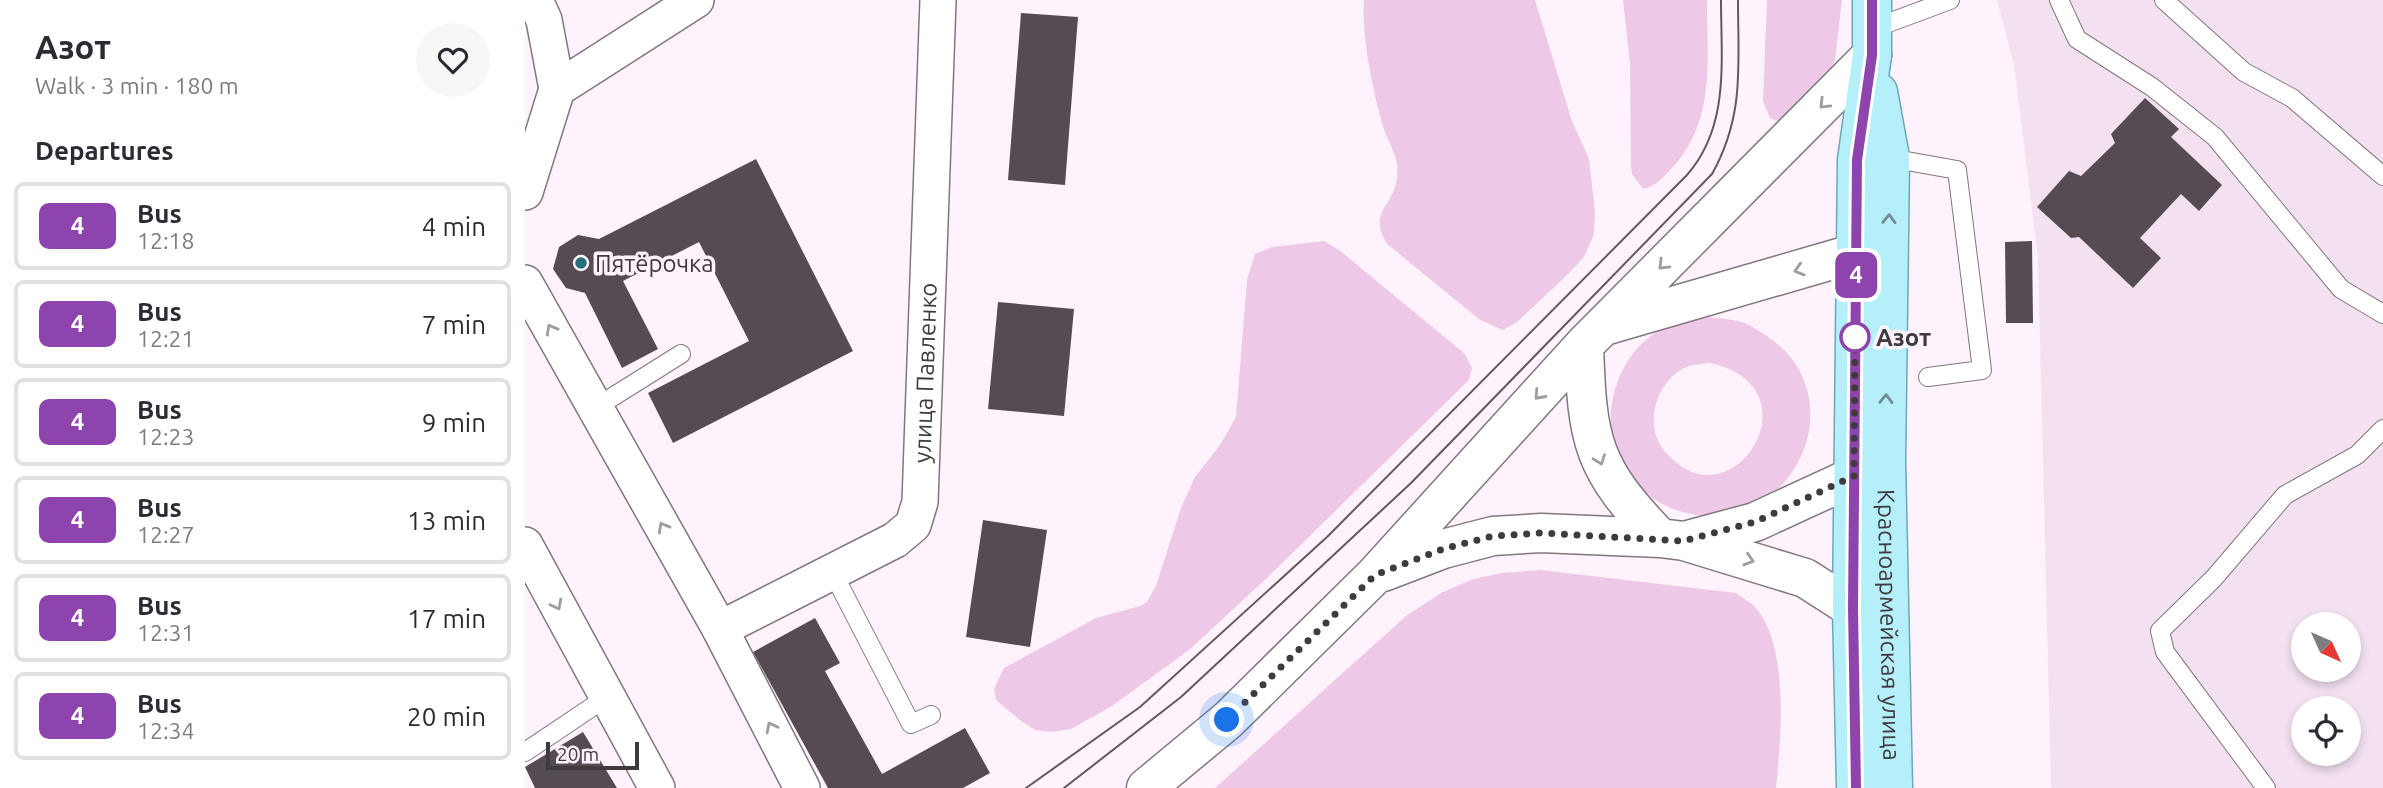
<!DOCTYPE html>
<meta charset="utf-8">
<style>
:root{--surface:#fff;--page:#f7f7f7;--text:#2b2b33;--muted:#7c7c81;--line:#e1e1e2}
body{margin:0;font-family:Ubuntu,sans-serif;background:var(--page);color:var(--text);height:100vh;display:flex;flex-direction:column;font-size:26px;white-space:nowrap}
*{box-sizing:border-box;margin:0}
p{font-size:23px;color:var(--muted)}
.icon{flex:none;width:38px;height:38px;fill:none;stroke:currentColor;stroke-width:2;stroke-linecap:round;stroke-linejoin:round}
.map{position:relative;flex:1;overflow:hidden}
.drawer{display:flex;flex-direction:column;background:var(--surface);width:525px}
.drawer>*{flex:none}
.badge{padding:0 14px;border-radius:10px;font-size:24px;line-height:46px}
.needle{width:46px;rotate:135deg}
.tools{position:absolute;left:1766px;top:612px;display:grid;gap:14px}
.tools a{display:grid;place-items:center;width:70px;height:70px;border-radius:50%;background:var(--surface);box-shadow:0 4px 10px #0003;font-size:35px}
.scale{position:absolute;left:21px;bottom:18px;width:93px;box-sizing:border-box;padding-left:7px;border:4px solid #3f3a3e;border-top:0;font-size:19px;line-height:24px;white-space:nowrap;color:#3f3a3e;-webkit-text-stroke:5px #fef2fc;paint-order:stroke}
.you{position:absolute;width:35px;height:35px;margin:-18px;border:5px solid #fff;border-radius:50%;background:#1a73e8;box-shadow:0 0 0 10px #1a73e833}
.map>.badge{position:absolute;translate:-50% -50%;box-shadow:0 0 0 4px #fff}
h2{padding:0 35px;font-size:26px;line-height:63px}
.round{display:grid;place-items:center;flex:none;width:74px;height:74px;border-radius:37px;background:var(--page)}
.head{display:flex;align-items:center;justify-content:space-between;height:119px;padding:0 35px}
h1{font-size:33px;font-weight:700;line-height:52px}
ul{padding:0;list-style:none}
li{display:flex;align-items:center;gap:21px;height:88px;margin:0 14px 10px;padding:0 21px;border:4px solid var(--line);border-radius:10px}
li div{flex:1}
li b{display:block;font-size:26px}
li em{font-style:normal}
li .badge{min-width:77px;font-weight:700;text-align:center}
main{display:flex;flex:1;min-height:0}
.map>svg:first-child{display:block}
</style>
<main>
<section class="drawer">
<div class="head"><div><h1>Азот</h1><p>Walk · 3 min · 180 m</p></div><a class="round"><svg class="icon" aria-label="heart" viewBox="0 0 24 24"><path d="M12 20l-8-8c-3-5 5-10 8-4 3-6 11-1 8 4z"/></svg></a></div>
<h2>Departures</h2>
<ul>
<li><span class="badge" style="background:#8e44ad;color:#fff">4</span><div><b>Bus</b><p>12:18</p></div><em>4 min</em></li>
<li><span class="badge" style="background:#8e44ad;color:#fff">4</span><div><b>Bus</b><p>12:21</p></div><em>7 min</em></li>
<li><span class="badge" style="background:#8e44ad;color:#fff">4</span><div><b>Bus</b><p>12:23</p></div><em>9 min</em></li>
<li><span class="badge" style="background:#8e44ad;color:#fff">4</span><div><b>Bus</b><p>12:27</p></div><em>13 min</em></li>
<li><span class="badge" style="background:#8e44ad;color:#fff">4</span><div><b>Bus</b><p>12:31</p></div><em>17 min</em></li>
<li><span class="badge" style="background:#8e44ad;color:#fff">4</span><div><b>Bus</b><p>12:34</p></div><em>20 min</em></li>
</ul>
</section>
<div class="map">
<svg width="1858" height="788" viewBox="0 0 1858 788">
<rect width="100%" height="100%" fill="#fef2fc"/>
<path fill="#f3e1f0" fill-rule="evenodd" d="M1472 0H1858V788H1526L1513 258 1489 65ZM1778 625H1824V670H1778ZM1778 709H1824V754H1778Z"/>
<path fill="#edc9e7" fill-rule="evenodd" d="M839 0H1010L1047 121 1064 159 1070 212 1069 234 1059 257 1042 275 992 322 978 330 955 320 862 244C840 207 876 206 872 166 871 152 862 140 858 126 848 92 836 35 839 0Z
M1098 0H1182C1182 59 1191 120 1148 167 1139 176 1131 187 1118 189L1107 174 1106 166 1105 64Z
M1242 0H1317L1310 60 1305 72 1254 122 1245 118 1238 101Z
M799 241 814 250 939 353 947 368 944 380 743 577 664 650 587 706 546 729 527 732 510 730 496 721 471 700 469 689 479 668 571 618 615 606 622 602 631 586 656 508 670 477 695 445 711 417 722 280 730 254 747 247Z
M1183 317C1196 319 1213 319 1224 325 1246 337 1267 353 1277 376 1306 438 1256 516 1188 517 1180 518 1170 514 1162 513 1134 508 1106 485 1094 458 1072 411 1096 342 1147 325 1158 321 1171 319 1183 317ZM1185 363C1289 386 1217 509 1156 466 1146 458 1136 450 1132 438 1122 411 1136 377 1164 366 1170 364 1178 364 1185 363Z
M1016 570 1211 593C1216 597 1224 601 1229 606 1265 644 1256 739 1251 788H690L881 616 918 592 948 579 977 573Z"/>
<path fill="#554c53" d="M496 13 553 17 540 185 483 180Z
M1620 98 1654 129 1646 137 1697 185 1674 211 1656 194 1615 238 1636 258 1608 288 1554 237 1546 238 1512 207 1544 171 1556 176 1590 143 1586 134Z
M231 159 328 351 148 443 123 393 224 341 174 242 98 281 133 349 97 368 60 293 41 288 28 269 34 247 53 235 74 239Z
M1507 241 1508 323H1481L1480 242Z
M473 302 549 309 539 416 463 409Z
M458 520 522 530 505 647 441 637Z
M290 618 315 663 300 671 357 774 440 728 465 773 438 788H303L228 652Z
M58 732 92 788H10L0 767Z"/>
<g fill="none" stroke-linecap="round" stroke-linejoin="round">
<g stroke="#81777f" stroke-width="20">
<path id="service" d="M1534 0 1552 39 1627 87 1690 137 1816 289 1858 314
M1639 0 1719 72 1767 98 1858 176
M1347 29 1425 0
M1365 158 1432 170 1457 370 1403 377
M70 408 156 354
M307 571 386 724 406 715
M0 752 82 697
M1741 788 1640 652 1635 631 1689 578 1760 495 1832 455 1858 429"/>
</g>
<g stroke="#81777f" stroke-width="38">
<g id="minor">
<path d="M10 0 19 20 32 89"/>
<path d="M0 192 32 89 171 0"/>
<path d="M0 283 195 629 277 788"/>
<path d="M0 545 132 788"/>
<path id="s1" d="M195 629 370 540 388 525 395 502 413 0"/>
</g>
</g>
<g stroke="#81777f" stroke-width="41">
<path id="tertiary" d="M1079 326 1331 253 1361 261
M1059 345C1062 442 1067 468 1135 538
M1159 541 1230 522 1358 463
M858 572 918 549 968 536 1016 533 1135 538 1159 541 1280 578 1327 608
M621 788 703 720 850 575 1059 345 1347 55"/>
</g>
<g stroke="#6ca8b6" stroke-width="41">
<g id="primary">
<path id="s2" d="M1353 92 1365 158 1361 461 1368 788"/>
<path d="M1331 788 1327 608 1332 160 1347 55V0"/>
</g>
</g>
<use href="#service" stroke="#fff" stroke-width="18"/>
<use href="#minor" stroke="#fff" stroke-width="35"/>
<use href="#tertiary" stroke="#fff" stroke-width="38"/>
<use href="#primary" stroke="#b5effa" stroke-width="38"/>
<path stroke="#605a5f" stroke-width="2" d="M501 788 615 707 802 537 1162 175C1205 126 1196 61 1196 0
M539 788 656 697 886 483 1187 174C1220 115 1213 65 1213 0"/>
</g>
<defs><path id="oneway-chevron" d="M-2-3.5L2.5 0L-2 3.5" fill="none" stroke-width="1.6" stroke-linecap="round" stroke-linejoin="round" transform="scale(1.75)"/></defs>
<g stroke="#9f9c9e">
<use href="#oneway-chevron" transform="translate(1299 104) rotate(135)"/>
<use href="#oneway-chevron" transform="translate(1138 265) rotate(135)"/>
<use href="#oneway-chevron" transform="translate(1274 270) rotate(163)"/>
<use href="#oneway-chevron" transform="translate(26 329) rotate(-119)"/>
<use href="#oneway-chevron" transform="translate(1014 395) rotate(132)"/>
<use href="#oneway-chevron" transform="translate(1075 460) rotate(70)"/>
<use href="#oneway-chevron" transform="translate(138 527) rotate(-119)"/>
<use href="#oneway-chevron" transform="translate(1224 560) rotate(17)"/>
<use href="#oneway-chevron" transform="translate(32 605) rotate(62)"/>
<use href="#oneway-chevron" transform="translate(246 727) rotate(-117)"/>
</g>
<g stroke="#748b93">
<use href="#oneway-chevron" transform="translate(1364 219) rotate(-89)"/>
<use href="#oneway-chevron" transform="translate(1361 399) rotate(-89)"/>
</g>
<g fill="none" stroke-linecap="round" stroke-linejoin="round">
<g stroke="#fff" stroke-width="16">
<path id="line" d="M1331 788 1328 608 1332 160 1347 55V0"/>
</g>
<use href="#line" stroke="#8e44ad" stroke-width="10"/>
<path stroke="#3f3a3e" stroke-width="7" stroke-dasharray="0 12.6" d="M702 720 850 575 918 549 968 536 1016 533 1158 541 1230 522 1329 476 1330 337"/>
</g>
<circle fill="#276e7b" stroke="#fef2fc" stroke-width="2.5" cx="56" cy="263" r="7"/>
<circle fill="#fff" stroke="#8e44ad" stroke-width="3.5" cx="1330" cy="337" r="14"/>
<g text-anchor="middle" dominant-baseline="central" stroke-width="7" stroke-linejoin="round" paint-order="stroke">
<g font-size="24" fill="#3f3a3e" stroke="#fef2fc" text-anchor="start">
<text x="70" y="263">Пятёрочка</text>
</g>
<g font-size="24" font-weight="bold" fill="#3f3a3e" stroke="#fef2fc" text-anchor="start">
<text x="1351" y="337">Азот</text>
</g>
<g font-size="24" fill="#3f3a3e" stroke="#fef2fc">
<text stroke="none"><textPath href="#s1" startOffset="373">улица Павленко</textPath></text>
<text stroke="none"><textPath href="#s2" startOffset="534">Красноармейская улица</textPath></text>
</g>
</g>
</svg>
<div class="tools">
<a><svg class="needle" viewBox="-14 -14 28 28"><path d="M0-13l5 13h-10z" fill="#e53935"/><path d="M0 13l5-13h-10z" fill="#7c7c81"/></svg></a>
<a><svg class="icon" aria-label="locate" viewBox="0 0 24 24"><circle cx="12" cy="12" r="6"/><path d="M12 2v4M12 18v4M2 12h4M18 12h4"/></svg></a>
</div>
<div class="scale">20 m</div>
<div class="you" style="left:702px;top:720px"></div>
<b class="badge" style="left:1331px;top:275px;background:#8e44ad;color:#fff">4</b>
</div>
</main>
